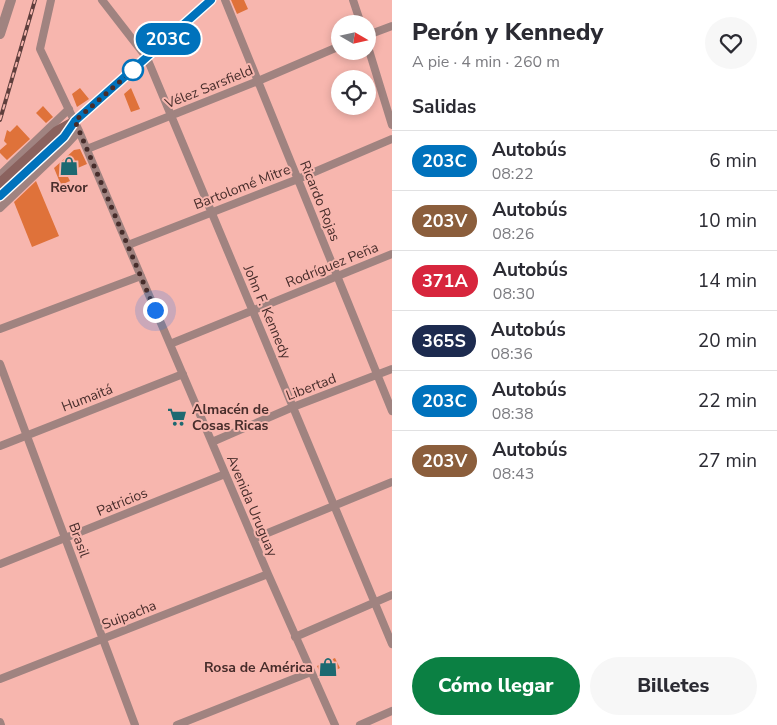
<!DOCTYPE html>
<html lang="es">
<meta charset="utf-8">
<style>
:root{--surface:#fff;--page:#f7f7f7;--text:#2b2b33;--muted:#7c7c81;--line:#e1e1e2;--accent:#0b8043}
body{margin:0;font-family:"Nunito Sans",sans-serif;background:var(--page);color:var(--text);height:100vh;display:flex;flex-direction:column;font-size:19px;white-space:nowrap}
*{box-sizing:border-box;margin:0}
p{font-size:16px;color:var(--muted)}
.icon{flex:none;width:28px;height:28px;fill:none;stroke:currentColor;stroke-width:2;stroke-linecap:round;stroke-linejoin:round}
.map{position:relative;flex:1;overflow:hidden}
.panel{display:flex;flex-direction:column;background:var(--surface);width:385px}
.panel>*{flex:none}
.badge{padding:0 10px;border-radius:16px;font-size:18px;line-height:32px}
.needle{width:32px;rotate:99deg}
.controls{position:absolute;left:331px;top:15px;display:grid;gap:10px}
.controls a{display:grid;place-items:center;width:45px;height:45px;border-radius:50%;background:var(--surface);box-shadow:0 2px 8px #0003;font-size:25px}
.you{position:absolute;width:25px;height:25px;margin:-12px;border:4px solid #fff;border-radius:50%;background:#1a73e8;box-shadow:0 0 0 8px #1a73e833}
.map>.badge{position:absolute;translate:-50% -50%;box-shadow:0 0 0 2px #fff}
h2{padding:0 20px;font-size:19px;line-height:45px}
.round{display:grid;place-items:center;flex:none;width:52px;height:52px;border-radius:26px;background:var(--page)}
.head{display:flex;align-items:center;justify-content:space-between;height:85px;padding:0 20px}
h1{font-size:24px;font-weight:800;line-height:38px}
.button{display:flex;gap:10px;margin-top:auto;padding:10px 20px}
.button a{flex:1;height:58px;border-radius:30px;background:var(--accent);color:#fff;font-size:20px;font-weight:800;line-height:58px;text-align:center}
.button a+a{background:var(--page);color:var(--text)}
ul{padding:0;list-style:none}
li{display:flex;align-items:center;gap:15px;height:60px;padding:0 20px;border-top:1px solid var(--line)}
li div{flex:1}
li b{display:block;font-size:19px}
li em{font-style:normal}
li .badge{min-width:55px;font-weight:700;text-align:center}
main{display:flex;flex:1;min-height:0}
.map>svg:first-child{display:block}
</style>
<main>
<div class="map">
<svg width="392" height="725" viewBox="0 0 392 725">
<rect width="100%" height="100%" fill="#f7b6ae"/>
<path fill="#df723a" d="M231 0H244L248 9 237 14Z
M148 29 156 38 149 44 145 43 139 36Z
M80 88 89 99 77 107 72 94Z
M131 88 140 109 131 112 124 94Z
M43 106 53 117 46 123 36 113Z
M17 125 30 139 7 160 0 153V150L7 144 4 141 7 130 10 132Z
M80 149 87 164 66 173 70 181 61 185 54 168 74 150Z
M36 181 59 236 32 247 14 202Z
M335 658 340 668 322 677 317 666Z"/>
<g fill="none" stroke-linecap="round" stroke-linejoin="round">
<path stroke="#a08380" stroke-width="8" d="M51 0 40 49 79 131 268 574 335 725
M102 0 147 58 392 644
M225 0 392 411
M353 0 361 24
M368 35 392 26
M368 47 392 125
M87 149 258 81 340 46
M0 175 69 109
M0 208 67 144 79 131
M128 245 298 179 392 139
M0 329 141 276
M170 344 392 254
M0 364 135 725
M212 442 293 407 392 369
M0 446 183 374
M253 539 392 482
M0 564 225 474
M295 637 392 595
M0 679 268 574
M0 722 1 725
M177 725 311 672
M360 725 392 711"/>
<path stroke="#a08380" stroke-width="10" d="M0 34 11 0"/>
<path stroke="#8a625e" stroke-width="10" d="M0 183 57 131 75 121 211 0
M0 196 64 137 73 123"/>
<g stroke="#5f3f3d" stroke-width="4">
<path id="rail" d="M0 120 35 0"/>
</g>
<use href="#rail" stroke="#f7b6ae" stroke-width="2" stroke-dasharray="5.5" stroke-linecap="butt"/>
</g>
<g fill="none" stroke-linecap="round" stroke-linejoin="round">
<g stroke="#fff" stroke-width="11">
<path id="line" d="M0 196 64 137 75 121 211 0"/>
</g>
<use href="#line" stroke="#0072bc" stroke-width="8"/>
<path stroke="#472d2b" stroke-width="5" stroke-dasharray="0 9" d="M133 70 75 121 155 310"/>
</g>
<defs>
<g id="shop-bare" transform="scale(1.5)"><path d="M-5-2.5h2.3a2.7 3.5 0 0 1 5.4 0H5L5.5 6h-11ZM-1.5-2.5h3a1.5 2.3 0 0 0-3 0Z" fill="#1d6971" stroke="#f7b6ae" stroke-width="2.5" paint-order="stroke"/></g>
<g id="supermarket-bare" transform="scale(1.5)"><path d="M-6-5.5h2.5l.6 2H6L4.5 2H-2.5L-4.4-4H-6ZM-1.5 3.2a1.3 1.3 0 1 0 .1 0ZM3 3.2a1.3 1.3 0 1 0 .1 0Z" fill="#1d6971" stroke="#f7b6ae" stroke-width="2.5" paint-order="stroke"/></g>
</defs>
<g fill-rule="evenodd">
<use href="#shop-bare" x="69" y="166"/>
<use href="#supermarket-bare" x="177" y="417"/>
<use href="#shop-bare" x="328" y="667"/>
</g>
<circle fill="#fff" stroke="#0072bc" stroke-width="2.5" cx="133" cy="70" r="10"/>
<g text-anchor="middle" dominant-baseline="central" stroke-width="4" stroke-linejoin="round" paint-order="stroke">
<g font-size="14" fill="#472d2b" stroke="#f7b6ae">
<text transform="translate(209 87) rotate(-22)">Vélez Sarsfield</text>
<text transform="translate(242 187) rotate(-21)">Bartolomé Mitre</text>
<text transform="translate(320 201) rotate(68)">Ricardo Rojas</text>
<text transform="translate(332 265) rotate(-22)">Rodríguez Peña</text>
<text transform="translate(267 312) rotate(67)">John F. Kennedy</text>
<text transform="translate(311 387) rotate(-21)">Libertad</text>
<text transform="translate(87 398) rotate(-21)">Humaitá</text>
<text transform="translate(122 502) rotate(-22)">Patricios</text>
<text transform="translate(252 506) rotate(67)">Avenida Uruguay</text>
<text transform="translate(79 540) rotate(70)">Brasil</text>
<text transform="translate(129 615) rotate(-21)">Suipacha</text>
</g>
<g font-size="14" font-weight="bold" fill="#472d2b" stroke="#f7b6ae">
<text x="69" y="187">Revor</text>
<text x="192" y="409" text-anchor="start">Almacén de<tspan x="192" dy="16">Cosas Ricas</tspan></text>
<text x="313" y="667" text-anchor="end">Rosa de América</text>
</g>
</g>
</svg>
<div class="controls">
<a><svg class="needle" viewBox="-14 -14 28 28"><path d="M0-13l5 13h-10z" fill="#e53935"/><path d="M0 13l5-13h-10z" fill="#7c7c81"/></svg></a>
<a><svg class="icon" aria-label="locate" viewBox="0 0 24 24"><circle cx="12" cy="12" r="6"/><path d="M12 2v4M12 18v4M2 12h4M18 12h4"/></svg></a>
</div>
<div class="you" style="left:155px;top:310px"></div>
<b class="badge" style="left:168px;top:39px;background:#0072bc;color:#fff">203C</b>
</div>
<section class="panel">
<div class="head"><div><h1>Perón y Kennedy</h1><p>A pie · 4 min · 260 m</p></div><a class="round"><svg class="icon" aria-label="heart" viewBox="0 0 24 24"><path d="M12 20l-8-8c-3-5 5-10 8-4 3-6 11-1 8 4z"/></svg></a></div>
<h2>Salidas</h2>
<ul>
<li><span class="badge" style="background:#0072bc;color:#fff">203C</span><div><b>Autobús</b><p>08:22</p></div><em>6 min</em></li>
<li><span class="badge" style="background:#8b5e3c;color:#fff">203V</span><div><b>Autobús</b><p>08:26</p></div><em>10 min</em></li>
<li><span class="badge" style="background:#d7263d;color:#fff">371A</span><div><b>Autobús</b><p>08:30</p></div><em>14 min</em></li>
<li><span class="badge" style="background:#1d2b4f;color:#fff">365S</span><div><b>Autobús</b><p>08:36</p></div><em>20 min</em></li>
<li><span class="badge" style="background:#0072bc;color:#fff">203C</span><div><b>Autobús</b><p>08:38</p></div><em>22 min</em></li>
<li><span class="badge" style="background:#8b5e3c;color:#fff">203V</span><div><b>Autobús</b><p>08:43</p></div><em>27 min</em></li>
</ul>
<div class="button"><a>Cómo llegar</a><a>Billetes</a></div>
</section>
</main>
